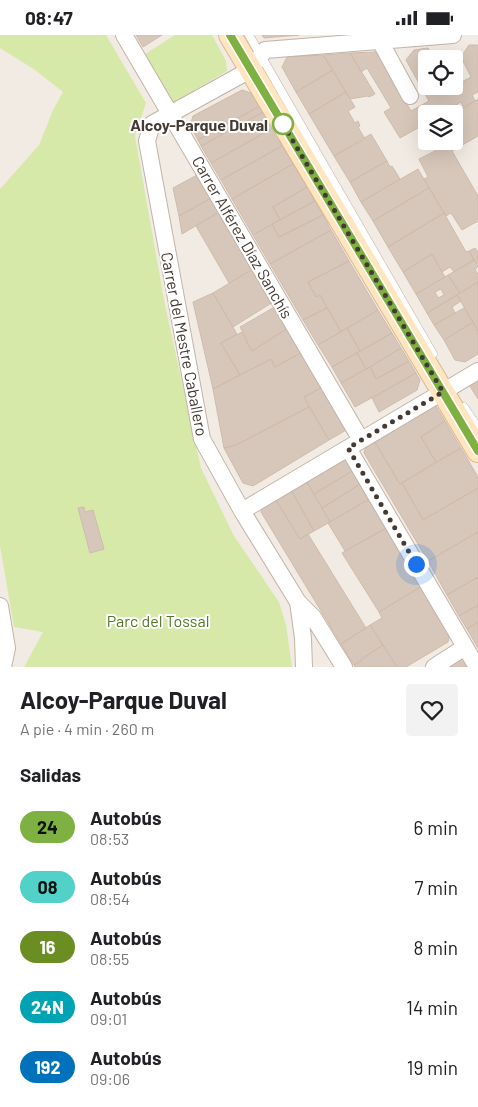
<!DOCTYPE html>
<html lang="es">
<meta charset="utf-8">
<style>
:root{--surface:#fff;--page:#f2f2f2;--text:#202124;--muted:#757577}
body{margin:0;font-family:Barlow,sans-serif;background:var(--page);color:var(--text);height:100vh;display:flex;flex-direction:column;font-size:19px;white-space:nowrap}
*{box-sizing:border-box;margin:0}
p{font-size:16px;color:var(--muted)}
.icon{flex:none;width:28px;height:28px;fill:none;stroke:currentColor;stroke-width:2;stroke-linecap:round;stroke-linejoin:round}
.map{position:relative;height:632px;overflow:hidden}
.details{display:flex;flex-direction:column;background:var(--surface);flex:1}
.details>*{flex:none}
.badge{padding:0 10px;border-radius:16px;font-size:18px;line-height:32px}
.buttons{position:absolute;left:418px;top:15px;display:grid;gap:10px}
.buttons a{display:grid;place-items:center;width:45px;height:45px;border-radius:5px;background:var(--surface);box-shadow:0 5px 20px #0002;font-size:25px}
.you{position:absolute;width:25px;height:25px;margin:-12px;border:4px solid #fff;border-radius:50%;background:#1a73e8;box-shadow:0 0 0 8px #1a73e833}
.map>.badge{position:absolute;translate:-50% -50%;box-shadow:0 0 0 2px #fff}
h2{padding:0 20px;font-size:19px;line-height:45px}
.round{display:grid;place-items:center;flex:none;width:52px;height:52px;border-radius:5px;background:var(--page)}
.summary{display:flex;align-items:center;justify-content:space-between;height:85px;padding:0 20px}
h1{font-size:24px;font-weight:700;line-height:38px}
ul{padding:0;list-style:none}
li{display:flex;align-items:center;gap:15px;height:60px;padding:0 20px}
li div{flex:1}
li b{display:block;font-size:19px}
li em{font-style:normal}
li .badge{min-width:55px;font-weight:700;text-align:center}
.status{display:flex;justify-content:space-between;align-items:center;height:35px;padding:0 25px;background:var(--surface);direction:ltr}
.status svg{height:14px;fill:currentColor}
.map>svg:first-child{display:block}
</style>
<div class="status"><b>08:47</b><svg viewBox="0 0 49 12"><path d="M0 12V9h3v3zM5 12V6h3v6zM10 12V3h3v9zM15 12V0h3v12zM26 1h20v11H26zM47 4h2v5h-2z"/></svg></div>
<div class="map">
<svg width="478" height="632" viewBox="0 0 478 632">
<rect width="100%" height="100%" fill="#f2ebe3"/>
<path fill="#d7e9a9" d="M0 0H106L146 68 135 101 165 270 201 433 234 501 279 567 286 590 292 632H24L43 597 14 592 0 511V154L39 110 53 75 63 57 35 35 0 13Z
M175 0H212L226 26 227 36 171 69 142 21Z"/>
<path fill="#d7c7bb" stroke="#cfbbab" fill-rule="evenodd" d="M136 0H162L143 12Z
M262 0H299L264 3Z
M469 10H478V57L472 60 475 66 464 73 461 67 441 79H426V90L425 89 400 103 384 77 391 73 367 33 361 37 350 18 376 17 411 76 429 66 406 25 414 15 428 13 435 24H426V51H450L451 53 471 42 461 22Z
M350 18 375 59 369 62 368 61 350 64 323 20Z
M323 20 333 35 296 57 282 32 287 22Z
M333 35 346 57 309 79 296 57Z
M242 55 251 58 260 71 198 105 190 91 193 81Z
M346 57 355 72 348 76 355 88 358 86 360 91 358 92 365 104 334 121 309 79Z
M478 64V101L452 116 478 161V186L462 195 451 178 446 181 424 144 428 142 419 124 435 116V112L437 111 434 106H454L453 79Z
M260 71 263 77 221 100 218 94Z
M263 77 273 93 211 128 201 111Z
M273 93 282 111 221 145 211 128Z
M218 94 221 100 201 111 198 105Z
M371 99 387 126 350 147 334 121Z
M282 111 293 129 232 164 221 145Z
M387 126 390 132 392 131 400 144 361 167 350 147Z
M293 129 307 152 273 172 280 185 253 200 232 164Z
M418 134 429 153 373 186 361 167Z
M197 140 211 163 179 181 173 153Z
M307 152 315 166 280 185 273 172Z
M429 153 444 178 388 212 373 186Z
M211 163 219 177 182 199 179 181Z
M315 166 323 180 279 202 272 189Z
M219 177 253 234 229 248 196 191Z
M444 178 466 217 469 216 474 225 454 237 450 232 442 237 432 219 403 237 388 212Z
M323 180 331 195 270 229 253 200 272 189 279 202Z
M331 195 349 226 308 247 316 262 320 260 327 273 303 285 270 229Z
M475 213 478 217 477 229 469 216Z
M432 219 445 242 416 259 403 237Z
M474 225 478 231 475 235 478 239V247L460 258 448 240Z
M349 226 378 275 341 297 320 260 316 262 308 247Z
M253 234 273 267 233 292 213 258Z
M448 240 460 258 427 278 416 259ZM441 254 444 260 438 263 435 257Z
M478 247V296L457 260Z
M213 258 237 299 221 308 240 340 213 354 193 267Z
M457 260 461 266 452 272 455 278 434 290 427 278Z
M278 270 291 291 252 316 246 306 247 305 240 292Z
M327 273 341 297 318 310 303 285Z
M464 273 473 287 444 305 434 290Z
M378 275 392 298 360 316 347 293Z
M473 287 478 296V319L465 327 455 325 444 305Z
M288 293 302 317 275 332 271 324 240 340 221 308 242 297 252 316Z
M347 293 360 316 332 332 318 310Z
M392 298 401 313 366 334 357 318Z
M401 313 409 326 376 344 370 332Z
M302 317 323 352 304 362 309 372 236 410 224 413 213 354 271 324 275 332Z
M357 318 366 334 341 348 332 332Z
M409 326 416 338 355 372 341 348 370 332 376 344Z
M416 338 420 345 417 355 379 377 372 363Z
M478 342V364L468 348Z
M323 352 348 394 329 405 304 362Z
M434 368 445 386 421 402 436 427 400 449 373 404Z
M309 372 329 405 253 451 243 448 224 413 236 410Z
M445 386 461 413 436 427 421 402Z
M373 404 400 449 402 448 423 485 478 453V497L428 526 364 418 367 407Z
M461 413 478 442V453L423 485 402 448Z
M346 420 354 435 314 459 305 444Z
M354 435 362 448 322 473 314 459Z
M305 444 330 487 314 496 290 453Z
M362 448 371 463 330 487 322 473Z
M290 453 314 496 300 504 274 462Z
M274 462 300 504 308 499 366 593 341 609 261 477 263 468Z
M371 463 388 492 345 516 328 488Z
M84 472 85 477 93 475 104 514 90 518 78 473Z
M388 492 422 551 379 577 342 518Z
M478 497V542L447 560 428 526Z
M478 542V570L459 581 447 560Z
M422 551 450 598 448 607 406 632H397L370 590 382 583 379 577Z
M478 570V587L467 594 459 581Z
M478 587V613L467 594Z
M370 590 383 610 354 630 341 609Z
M383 610 397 632H355L354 630 362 626 361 624Z
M462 620 468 632H442Z"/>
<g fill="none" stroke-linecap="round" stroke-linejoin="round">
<g stroke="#c1b4a8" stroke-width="9">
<path id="lane" d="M249 0 433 319
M464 372 478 393"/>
</g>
<g stroke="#c1b4a8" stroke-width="18">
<path id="street" d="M124 0 361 405
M380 6 410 61
M348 413 477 632
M242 476 478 336
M298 567 303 603 304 632
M0 571 7 613 3 632
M344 632 313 582 298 567 242 476 202 404 147 106 152 89 250 35 265 15 453 0
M434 632 465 612"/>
</g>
<g stroke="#d8b992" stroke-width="24">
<path id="secondary" d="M230 0 478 416"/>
</g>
<use href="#lane" stroke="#fff" stroke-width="8"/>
<use href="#street" stroke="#fff" stroke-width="16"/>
<use href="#secondary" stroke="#ffe5c0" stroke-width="22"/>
</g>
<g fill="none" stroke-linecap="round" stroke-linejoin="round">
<g stroke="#fff" stroke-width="11">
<path id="line" d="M230 0 478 416"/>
</g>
<use href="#line" stroke="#7fb142" stroke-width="8"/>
<path stroke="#443a33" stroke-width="5" stroke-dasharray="0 9" d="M283 89 281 86 443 357 348 413 416 529"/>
</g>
<circle fill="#fff" stroke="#7fb142" stroke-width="2.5" cx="283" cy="89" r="10"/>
<g text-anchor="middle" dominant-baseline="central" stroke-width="4" stroke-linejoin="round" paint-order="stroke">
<g font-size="16" font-weight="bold" fill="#443a33" stroke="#fff" text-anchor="end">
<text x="268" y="89">Alcoy-Parque Duval</text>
</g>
<g font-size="16" fill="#443a33" stroke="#fff">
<text transform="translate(243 202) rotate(60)">Carrer Alférez Díaz Sanchís</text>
<text transform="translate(185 309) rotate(79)">Carrer del Mestre Caballero</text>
</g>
<g font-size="16" fill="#527824" stroke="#fff">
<text x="158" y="585">Parc del Tossal</text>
</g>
</g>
</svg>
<div class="buttons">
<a><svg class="icon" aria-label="locate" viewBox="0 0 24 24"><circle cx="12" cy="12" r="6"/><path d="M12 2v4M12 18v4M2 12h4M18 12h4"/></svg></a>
<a><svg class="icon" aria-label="layers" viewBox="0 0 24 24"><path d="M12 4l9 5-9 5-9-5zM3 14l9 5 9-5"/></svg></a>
</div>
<div class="you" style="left:416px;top:529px"></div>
</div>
<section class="details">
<div class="summary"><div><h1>Alcoy-Parque Duval</h1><p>A pie · 4 min · 260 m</p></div><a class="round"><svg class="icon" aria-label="heart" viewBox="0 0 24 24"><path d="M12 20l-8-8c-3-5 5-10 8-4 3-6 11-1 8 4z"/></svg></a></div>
<h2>Salidas</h2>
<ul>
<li><span class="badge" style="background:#7fb142;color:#111">24</span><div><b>Autobús</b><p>08:53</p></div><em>6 min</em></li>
<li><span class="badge" style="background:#51d1c7;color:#111">08</span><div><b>Autobús</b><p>08:54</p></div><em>7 min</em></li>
<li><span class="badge" style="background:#6b8e23;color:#fff">16</span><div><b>Autobús</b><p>08:55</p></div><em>8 min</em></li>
<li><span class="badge" style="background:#00a3b4;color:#fff">24N</span><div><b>Autobús</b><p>09:01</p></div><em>14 min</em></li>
<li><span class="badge" style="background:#0072bc;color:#fff">192</span><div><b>Autobús</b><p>09:06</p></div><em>19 min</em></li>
</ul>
</section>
